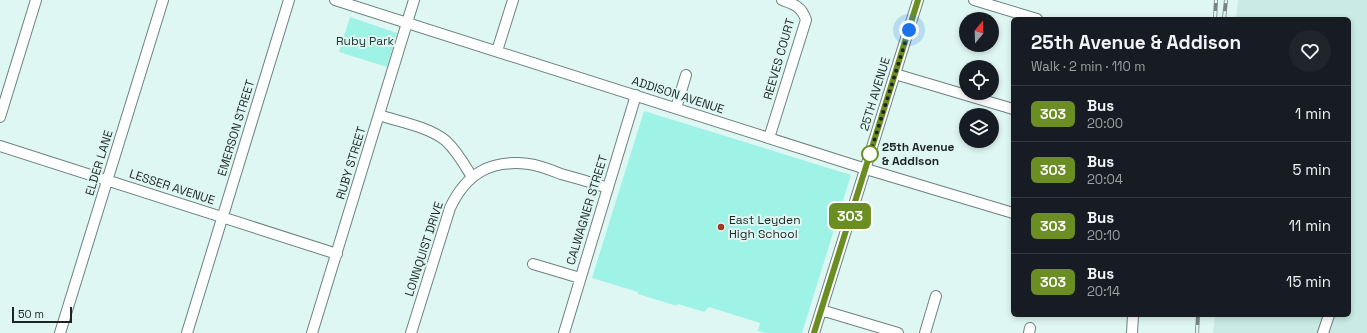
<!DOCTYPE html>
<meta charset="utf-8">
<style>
:root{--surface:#171b24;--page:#20242c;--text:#f1f3f6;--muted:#9ea1a6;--line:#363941}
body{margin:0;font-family:"Space Grotesk",sans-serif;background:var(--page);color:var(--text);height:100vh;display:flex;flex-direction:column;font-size:15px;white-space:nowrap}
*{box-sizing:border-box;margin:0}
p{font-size:13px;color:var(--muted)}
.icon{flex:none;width:22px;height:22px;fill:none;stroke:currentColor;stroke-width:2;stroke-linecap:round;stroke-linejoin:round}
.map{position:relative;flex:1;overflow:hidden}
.sheet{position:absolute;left:1011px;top:17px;width:340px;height:300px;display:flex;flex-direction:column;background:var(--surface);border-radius:6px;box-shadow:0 2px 6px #0003}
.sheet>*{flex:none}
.badge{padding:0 8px;border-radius:6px;font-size:14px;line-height:26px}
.needle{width:26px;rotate:19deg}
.fabs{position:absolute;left:959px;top:12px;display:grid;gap:8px}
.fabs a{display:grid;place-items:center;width:40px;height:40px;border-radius:50%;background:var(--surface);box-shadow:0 2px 6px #0003;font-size:20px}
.scale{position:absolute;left:12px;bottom:10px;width:60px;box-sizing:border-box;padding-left:4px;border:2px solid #1d2524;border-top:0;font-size:11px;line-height:14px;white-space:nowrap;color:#1d2524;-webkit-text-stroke:3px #dff7f3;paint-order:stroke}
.you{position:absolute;width:20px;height:20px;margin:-10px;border:3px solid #fff;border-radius:50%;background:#1a73e8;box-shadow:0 0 0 6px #1a73e833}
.map>.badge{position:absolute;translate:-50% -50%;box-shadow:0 0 0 2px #fff}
.round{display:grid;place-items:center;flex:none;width:42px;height:42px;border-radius:21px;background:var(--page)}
.overview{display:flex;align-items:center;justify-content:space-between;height:68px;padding:0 20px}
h1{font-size:19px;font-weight:700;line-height:30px}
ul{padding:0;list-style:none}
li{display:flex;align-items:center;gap:12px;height:56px;padding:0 20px;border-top:1px solid var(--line)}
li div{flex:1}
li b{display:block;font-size:15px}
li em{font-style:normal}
li .badge{min-width:44px;font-weight:700;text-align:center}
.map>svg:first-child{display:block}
</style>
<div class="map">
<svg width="1367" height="333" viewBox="0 0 1367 333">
<rect width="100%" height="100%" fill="#dff7f3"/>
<path fill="#c9eae5" d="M1238 0H1367V333H1213L1215 315H1349V19H1236Z"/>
<path fill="#9ff2e6" d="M350 17 397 33 387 67 339 52Z
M644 111 851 175 802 333H767L758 331 760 323 709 307 704 312 678 304 677 306 638 294V292L592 278Z"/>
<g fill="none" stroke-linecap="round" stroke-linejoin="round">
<g stroke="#6d827f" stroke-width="12">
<path id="minor" d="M335 0 866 169 1013 213
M974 0 1037 19
M497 51 513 0
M895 74 1013 109
M676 108 686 75
M379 115C400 122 430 127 446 141 457 151 464 164 472 177
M0 117 36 0
M769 138 806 20C802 7 794 4 782 0
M0 146 337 254
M533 264 580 278
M821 310 898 333
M60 333 163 0
M187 333 289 0
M312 333 414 0
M411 333 450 208C466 174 490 159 529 164 539 165 551 170 561 174 577 178 592 183 608 188
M564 333 636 95
M814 333 918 0
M925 333 936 296
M1029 333 1030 328
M1132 333 1133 315
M1323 333 1329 315"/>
</g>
<use href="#minor" stroke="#fff" stroke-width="10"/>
<g stroke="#768583" stroke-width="4">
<path id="rail" d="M1215 19 1216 0
M1224 19 1226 0
M1197 333 1198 315"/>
</g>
<use href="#rail" stroke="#dff7f3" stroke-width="2.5" stroke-dasharray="8" stroke-linecap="butt"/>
</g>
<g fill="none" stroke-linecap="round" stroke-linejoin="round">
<g stroke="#fff" stroke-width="9">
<path id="line" d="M814 333 918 0"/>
</g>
<use href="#line" stroke="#6b8e23" stroke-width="6"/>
<path stroke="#1d2524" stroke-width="4" stroke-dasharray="0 7.2" d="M870 154 869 157 909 30"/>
</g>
<circle fill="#fff" stroke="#6b8e23" stroke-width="2" cx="870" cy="154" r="8"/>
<circle fill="#a23920" stroke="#dff7f3" stroke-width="1.5" cx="721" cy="227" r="4"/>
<g text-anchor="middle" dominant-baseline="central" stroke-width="4" stroke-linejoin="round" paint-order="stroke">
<g font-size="12" fill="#203734" stroke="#dff7f3">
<text x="365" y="41">Ruby Park</text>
</g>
<g font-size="12" fill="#1d2524" stroke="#dff7f3">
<text transform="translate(779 59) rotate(-74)">REEVES COURT</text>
<text transform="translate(875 94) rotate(-73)">25TH AVENUE</text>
<text transform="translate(678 95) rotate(18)">ADDISON AVENUE</text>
<text transform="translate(236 128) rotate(-73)">EMERSON STREET</text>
<text transform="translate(99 163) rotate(-73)">ELDER LANE</text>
<text transform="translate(351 163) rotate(-73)">RUBY STREET</text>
<text transform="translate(172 187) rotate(18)">LESSER AVENUE</text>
<text transform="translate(587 210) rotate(-73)">CALWAGNER STREET</text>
<text transform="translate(424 249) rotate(-72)">LONNQUIST DRIVE</text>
</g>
<g font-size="12" font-weight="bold" fill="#1d2524" stroke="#dff7f3" text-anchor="start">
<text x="882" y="147">25th Avenue<tspan x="882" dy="14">&amp; Addison</tspan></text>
</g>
<g font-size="12" fill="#1d2524" stroke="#dff7f3" text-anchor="start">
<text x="729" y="220">East Leyden<tspan x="729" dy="14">High School</tspan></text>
</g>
</g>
</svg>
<div class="fabs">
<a><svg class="needle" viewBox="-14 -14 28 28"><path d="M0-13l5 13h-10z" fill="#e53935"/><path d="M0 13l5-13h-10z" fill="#9ea1a6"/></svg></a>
<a><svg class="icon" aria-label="locate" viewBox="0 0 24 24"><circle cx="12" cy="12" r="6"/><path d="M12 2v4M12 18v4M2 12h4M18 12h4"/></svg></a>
<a><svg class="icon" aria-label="layers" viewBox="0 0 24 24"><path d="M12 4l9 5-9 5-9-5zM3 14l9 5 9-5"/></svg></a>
</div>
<div class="scale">50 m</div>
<div class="you" style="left:909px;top:30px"></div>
<b class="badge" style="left:850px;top:216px;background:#6b8e23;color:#fff">303</b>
<section class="sheet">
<div class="overview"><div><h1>25th Avenue &amp; Addison</h1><p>Walk · 2 min · 110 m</p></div><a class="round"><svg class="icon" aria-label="heart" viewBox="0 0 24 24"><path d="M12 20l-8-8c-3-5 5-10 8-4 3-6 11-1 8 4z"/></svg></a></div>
<ul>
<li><span class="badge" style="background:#6b8e23;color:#fff">303</span><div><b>Bus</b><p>20:00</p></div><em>1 min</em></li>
<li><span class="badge" style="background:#6b8e23;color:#fff">303</span><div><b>Bus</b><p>20:04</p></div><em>5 min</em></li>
<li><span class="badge" style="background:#6b8e23;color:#fff">303</span><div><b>Bus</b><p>20:10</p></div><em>11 min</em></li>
<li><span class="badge" style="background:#6b8e23;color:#fff">303</span><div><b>Bus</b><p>20:14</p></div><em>15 min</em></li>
</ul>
</section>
</div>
